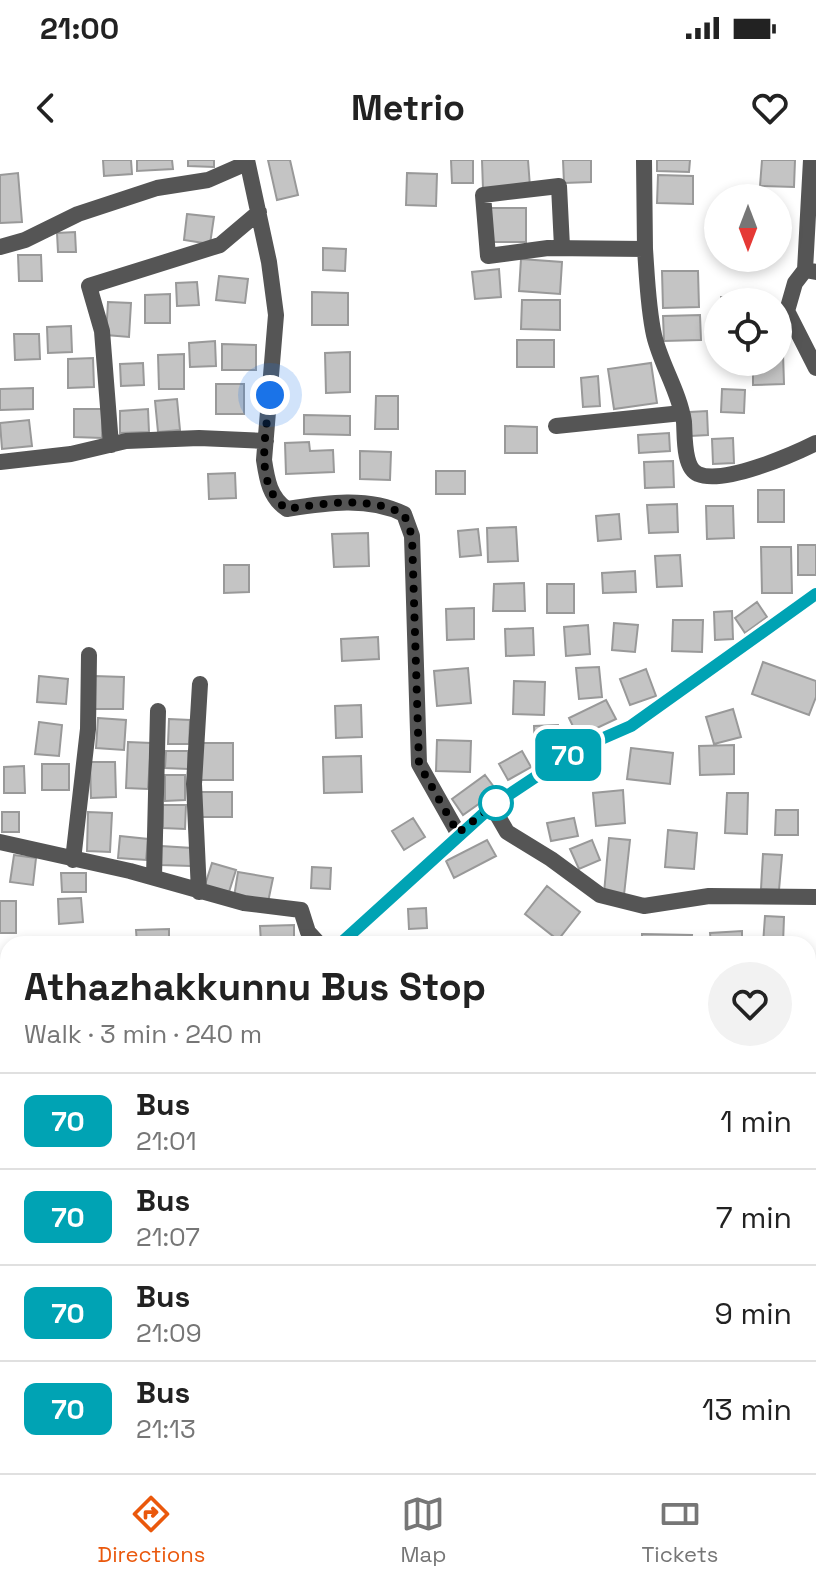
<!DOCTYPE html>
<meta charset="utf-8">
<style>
:root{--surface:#fff;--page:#f2f2f2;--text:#222;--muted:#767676;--line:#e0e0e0;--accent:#ea580c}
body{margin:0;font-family:"Space Grotesk",sans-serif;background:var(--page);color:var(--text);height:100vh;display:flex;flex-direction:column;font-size:30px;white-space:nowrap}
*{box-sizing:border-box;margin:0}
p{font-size:26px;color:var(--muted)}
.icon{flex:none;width:44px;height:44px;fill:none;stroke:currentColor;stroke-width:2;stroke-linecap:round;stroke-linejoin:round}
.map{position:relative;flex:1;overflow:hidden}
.drawer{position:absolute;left:0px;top:776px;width:816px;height:538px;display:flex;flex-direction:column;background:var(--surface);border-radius:24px 24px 0 0;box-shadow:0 4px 12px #0003}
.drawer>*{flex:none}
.badge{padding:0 16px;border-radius:12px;font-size:28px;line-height:52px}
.needle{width:52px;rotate:180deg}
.fabs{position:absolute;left:704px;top:24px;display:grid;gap:16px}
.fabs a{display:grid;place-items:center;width:88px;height:88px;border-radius:50%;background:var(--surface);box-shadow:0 4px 12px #0003;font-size:40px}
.you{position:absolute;width:40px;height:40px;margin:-20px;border:6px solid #fff;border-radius:50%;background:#1a73e8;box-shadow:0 0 0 12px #1a73e833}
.map>.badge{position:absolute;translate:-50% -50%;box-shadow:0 0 0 4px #fff}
.round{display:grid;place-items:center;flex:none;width:84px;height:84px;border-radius:42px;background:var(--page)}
.headline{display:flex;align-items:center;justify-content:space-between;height:136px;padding:0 24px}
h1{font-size:38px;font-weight:600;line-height:60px}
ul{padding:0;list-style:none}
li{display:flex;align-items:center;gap:24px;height:96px;padding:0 24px;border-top:2px solid var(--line)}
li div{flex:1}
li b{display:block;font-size:30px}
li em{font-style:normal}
li .badge{min-width:88px;font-weight:700;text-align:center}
.status{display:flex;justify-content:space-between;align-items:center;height:56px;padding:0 40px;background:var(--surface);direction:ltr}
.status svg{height:22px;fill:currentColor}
header{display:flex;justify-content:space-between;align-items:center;height:104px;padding:0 24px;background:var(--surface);font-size:36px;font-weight:600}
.tabs{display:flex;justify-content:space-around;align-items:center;height:112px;border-top:2px solid var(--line);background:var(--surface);font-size:22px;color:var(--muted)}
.tabs a{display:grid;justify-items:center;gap:4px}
.tabs .current{color:var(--accent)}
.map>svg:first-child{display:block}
</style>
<div class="status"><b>21:00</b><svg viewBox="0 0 49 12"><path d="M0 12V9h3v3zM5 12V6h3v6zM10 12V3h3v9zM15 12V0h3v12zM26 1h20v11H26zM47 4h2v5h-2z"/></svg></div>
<header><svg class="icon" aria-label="back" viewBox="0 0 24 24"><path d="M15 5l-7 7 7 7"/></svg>Metrio<svg class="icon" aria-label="heart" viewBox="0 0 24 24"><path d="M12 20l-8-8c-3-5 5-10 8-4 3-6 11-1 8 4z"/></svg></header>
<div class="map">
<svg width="816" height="1313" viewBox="0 0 816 1313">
<rect width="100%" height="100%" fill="#fff"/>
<path fill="#c4c4c4" stroke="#999" stroke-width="2" d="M103 0H131L132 14 104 16Z
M137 0H172L173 9 137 11Z
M188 0H214V7L188 6Z
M268 0H290L298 35 277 40Z
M451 0H473V23H452Z
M482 0H528L530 27 483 29Z
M563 0H591V22L564 23Z
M657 0H690L689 12 657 11Z
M762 0H795L794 27 760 26Z
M18 13 22 62 0 63V15Z
M407 13 437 14 436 46 406 45Z
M658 15 693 16V44L657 43Z
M490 48H526V82H490Z
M187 54 214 57 210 84 184 80Z
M75 72 76 92H58L57 73Z
M323 88 346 89 345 111 323 110Z
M18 95H41L42 121H19Z
M521 99 562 102 560 134 519 131Z
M499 109 501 137 475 139 472 112Z
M662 111H698L699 147 663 148Z
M219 116 248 119 245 143 216 140Z
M197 122 199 145 177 146 176 123Z
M312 132 348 133V165H312Z
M170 134V163H145V135Z
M721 137 763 138V142H721Z
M522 140H560V170L521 169Z
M108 142 131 143 129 177 106 175Z
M700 155 701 180 664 181 663 156Z
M71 166 72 192 48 193 47 167Z
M14 174H39L40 199 15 200Z
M517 180H554V207H517Z
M215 181 216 206 190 207 189 183Z
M222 184 256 185V210H222Z
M350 192V232L326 233 325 193Z
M778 193H783L784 224 753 225V202H778Z
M184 194V229H159L158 195Z
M93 198 94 227 68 228V199Z
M143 203 144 225 121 226 120 204Z
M651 203 657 243 614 249 608 209Z
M598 216 600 246 583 247 581 218Z
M216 224H244V254H216Z
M33 228V249L0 250V229Z
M722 229 745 230 744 253 721 252Z
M376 236H398V269H375Z
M177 239 180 270 158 272 155 241Z
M74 249H102V278L74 277Z
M148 249 149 272 120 273V251Z
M707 251 708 275 691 276 690 252Z
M304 255 350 256V275L304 274Z
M29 260 32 286 2 289 0 263Z
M505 266 537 267V293H505Z
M669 273 670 291 639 293 638 275Z
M733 278 734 303 713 304 712 279Z
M309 282 310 291 333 290 334 312 286 314 285 283Z
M360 291 391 292 390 320 360 319Z
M673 301 674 327 645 328 644 302Z
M436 311H465V334H436Z
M235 313 236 338 209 339 208 314Z
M758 330H784V362H758Z
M677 344 678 372 649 373 647 345Z
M706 346H733L734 378 707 379Z
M619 354 621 379 598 381 596 356Z
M516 367 518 401 488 402 487 368Z
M478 369 481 395 460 397 458 371Z
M368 373 369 406 334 407 332 374Z
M798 385H816V415H798Z
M761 387H791L792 433H762Z
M680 395 682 426 657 427 655 396Z
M224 405H249V432L224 433Z
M635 411 636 432 603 433 602 413Z
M524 423 525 451H493L494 424Z
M547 424H574V453H547Z
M757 442 767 457 745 473 735 458Z
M474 448V479L447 480 446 449Z
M732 451 733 479 715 480 714 452Z
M673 460H703L702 492 672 491Z
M614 463 638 465 635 492 612 490Z
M588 465 590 494 566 496 564 467Z
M533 468 534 495 506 496 505 469Z
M378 477 379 499 342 501 341 479Z
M763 502 816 521V537L809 555 752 534Z
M599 507 602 537 579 539 576 508Z
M468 508 471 543 437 546 434 511Z
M646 509 656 536 630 545 620 519Z
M39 516 68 519 66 544 37 542Z
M94 516 124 517 123 549H93Z
M514 521 545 522 544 555 513 554Z
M606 540 616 559 578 577 569 558Z
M361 545 362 577 336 578 335 546Z
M733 549 741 577 714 584 706 557Z
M98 558 126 560 124 590 96 588Z
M169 559 190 560 189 584H168Z
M39 562 62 565 59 596 35 594Z
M558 565 560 593 535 595 534 566Z
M437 580 471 581 470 612 436 611Z
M128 582 151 583 148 629 126 628Z
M199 583H233V620H199Z
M734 585V614L700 615 699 586Z
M631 588 673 593 670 624 627 619Z
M166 591H188V609L165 608Z
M522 591 531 607 508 620 499 604Z
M361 596 362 632 324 633 323 597Z
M90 602H115L116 637 91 638Z
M42 604H69V630H42Z
M24 606 25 633H4V607Z
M165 615H185V640L165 641Z
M485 615 497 631 463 655 452 639Z
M623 630 625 663 596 666 593 633Z
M200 632H232V657H200Z
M727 633H748L747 674 725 673Z
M163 645H186L185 669 163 668Z
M776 650H798V675H775Z
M2 652H19V672H2Z
M88 652 112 653 110 692 87 691Z
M413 658 425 677 404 690 392 671Z
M574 658 578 676 551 681 547 663Z
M668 670 697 673 694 709 665 707Z
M120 676 148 679 146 700 118 698Z
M609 678 630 680 624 735 604 733Z
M487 680 496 696 454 718 446 701Z
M592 680 600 700 579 709 570 689Z
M161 686 192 688 191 706 160 705Z
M763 694 782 695 779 730 761 729Z
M14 695 36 698 33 725 10 722Z
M212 703 236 710 228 735 204 728Z
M312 707 331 708 330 729 311 728Z
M238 712 273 718 268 742 234 737Z
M61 713H86V732H62Z
M547 726 580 752 558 780 525 754Z
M81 738 83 762 59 764 58 739Z
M0 741H16V773H0Z
M426 748 427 768 409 769 408 749Z
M765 756 784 757 783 784H763Z
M294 765V784H261L260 766Z
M169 769V784H137L136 770Z
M742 771V784H711L710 773Z
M642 774 692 775 691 784H642Z
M808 893 816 895V927L808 924Z
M8 905V932L0 933V906Z
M2 1104H8V1133H2Z
M812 1279 816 1303 803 1311 800 1306H808V1282Z
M46 1306H82V1313H46Z
M324 1306H354L353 1313H322Z
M384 1306H415L414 1313 383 1312Z
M509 1306H553L550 1313H507Z"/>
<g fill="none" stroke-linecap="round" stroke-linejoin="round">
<path stroke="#555" stroke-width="16" d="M247 0 269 102 276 155 264 300C267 320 270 338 287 349 325 343 368 336 404 354L412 376 419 604 458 673
M644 0 645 89
M811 0 805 110 816 112
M0 87 25 80 78 54 157 28 208 20 247 3
M562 87 559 26 483 35 488 96 548 88 645 89C647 117 648 148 654 175 661 205 679 231 684 262 685 275 683 308 698 314 723 325 792 295 816 283
M805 110 795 123 787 151 816 208
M556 266 682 253
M111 285 102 171 89 126 220 85 259 52
M0 302 71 294 126 281 199 278 266 281
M492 646 507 672 551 699 600 735 644 746 709 736 816 737
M0 682 130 711 244 743 301 750 308 772 319 784
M73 700 88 569 89 495
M154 717 158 551
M199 732 194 624 200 524
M0 886 8 887
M0 1095 8 1096
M808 1124 816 1127
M0 1202 8 1208
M208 1313 209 1306
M566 1313 567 1306"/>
<path stroke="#222" stroke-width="16" d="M340 784 492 646 576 590 631 566 816 434
M0 1282 8 1270"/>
</g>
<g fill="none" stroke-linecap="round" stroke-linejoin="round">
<g stroke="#fff" stroke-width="18">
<path id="line" d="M340 784 492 646 576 590 631 566 816 434"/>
</g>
<use href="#line" stroke="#00a3b4" stroke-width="12"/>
<path stroke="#000" stroke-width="8" stroke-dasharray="0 14.4" d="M270 235C267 270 252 326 287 349 325 343 368 336 404 354L412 376 419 604 458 673 496 643"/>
</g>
<circle fill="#fff" stroke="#00a3b4" stroke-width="4" cx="496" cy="643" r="16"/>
</svg>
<div class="fabs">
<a><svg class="needle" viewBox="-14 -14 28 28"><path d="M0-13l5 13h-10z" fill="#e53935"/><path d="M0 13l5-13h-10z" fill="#767676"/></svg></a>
<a><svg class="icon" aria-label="locate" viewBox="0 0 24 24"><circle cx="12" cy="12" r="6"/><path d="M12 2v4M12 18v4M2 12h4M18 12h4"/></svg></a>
</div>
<div class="you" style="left:270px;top:235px"></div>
<b class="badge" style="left:568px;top:595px;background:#00a3b4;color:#fff">70</b>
<section class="drawer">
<div class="headline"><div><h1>Athazhakkunnu Bus Stop</h1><p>Walk · 3 min · 240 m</p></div><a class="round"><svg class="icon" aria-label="heart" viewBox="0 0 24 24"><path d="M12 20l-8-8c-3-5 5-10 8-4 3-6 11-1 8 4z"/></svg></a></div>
<ul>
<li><span class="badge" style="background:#00a3b4;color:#fff">70</span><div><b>Bus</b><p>21:01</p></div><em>1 min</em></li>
<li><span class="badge" style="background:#00a3b4;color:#fff">70</span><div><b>Bus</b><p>21:07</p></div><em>7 min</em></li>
<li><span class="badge" style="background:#00a3b4;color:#fff">70</span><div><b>Bus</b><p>21:09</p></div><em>9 min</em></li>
<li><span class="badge" style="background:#00a3b4;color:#fff">70</span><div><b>Bus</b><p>21:13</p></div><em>13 min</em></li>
</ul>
</section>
</div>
<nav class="tabs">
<a class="current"><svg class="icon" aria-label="directions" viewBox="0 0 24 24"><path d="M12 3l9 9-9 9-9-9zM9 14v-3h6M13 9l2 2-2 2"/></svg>Directions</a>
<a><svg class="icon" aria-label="map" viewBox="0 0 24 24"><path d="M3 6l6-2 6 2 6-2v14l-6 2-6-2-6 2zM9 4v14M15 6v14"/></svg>Map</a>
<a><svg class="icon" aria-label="tickets" viewBox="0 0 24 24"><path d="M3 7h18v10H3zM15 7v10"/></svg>Tickets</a>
</nav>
